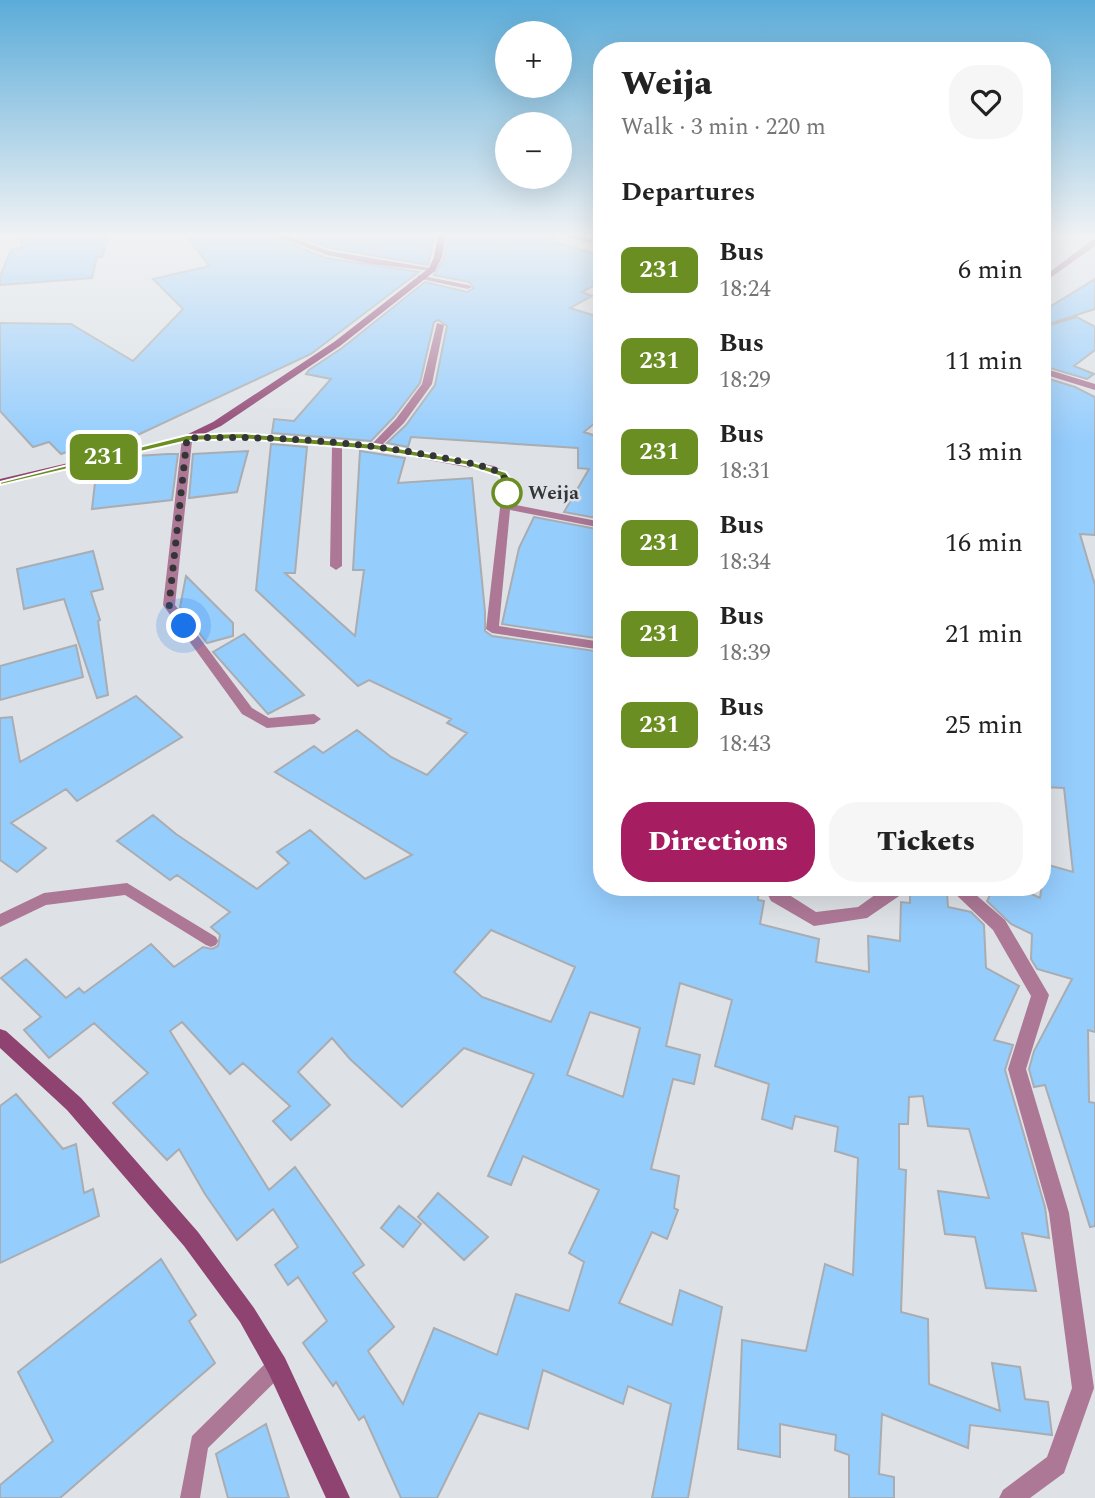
<!DOCTYPE html>
<meta charset="utf-8">
<style>
:root{--surface:#fff;--page:#f6f6f6;--text:#222;--muted:#767676;--accent:#a71d62}
body{margin:0;font-family:Spectral,serif;background:var(--page);color:var(--text);height:100vh;display:flex;flex-direction:column;font-size:26px;white-space:nowrap}
*{box-sizing:border-box;margin:0}
p{font-size:23px;color:var(--muted)}
.icon{flex:none;width:38px;height:38px;fill:none;stroke:currentColor;stroke-width:2;stroke-linecap:round;stroke-linejoin:round}
.map{position:relative;flex:1;overflow:hidden}
.details{position:absolute;left:593px;top:42px;width:458px;height:854px;display:flex;flex-direction:column;background:var(--surface);border-radius:28px;box-shadow:0 7px 28px #0002}
.details>*{flex:none}
.badge{padding:0 14px;border-radius:10px;font-size:24px;line-height:46px}
.controls{position:absolute;left:495px;top:21px;display:grid;gap:14px}
.controls a{display:grid;place-items:center;width:77px;height:77px;border-radius:50%;background:var(--surface);box-shadow:0 7px 28px #0002;font-size:35px}
.you{position:absolute;width:35px;height:35px;margin:-18px;border:5px solid #fff;border-radius:50%;background:#1a73e8;box-shadow:0 0 0 10px #1a73e833}
.map>.badge{position:absolute;translate:-50% -50%;box-shadow:0 0 0 4px #fff}
h2{padding:0 28px;font-size:26px;line-height:63px}
.round{display:grid;place-items:center;flex:none;width:74px;height:74px;border-radius:28px;background:var(--page)}
.summary{display:flex;align-items:center;justify-content:space-between;height:119px;padding:0 28px}
h1{font-size:33px;font-weight:800;line-height:52px}
.action{display:flex;gap:14px;margin-top:auto;padding:14px 28px}
.action a{flex:1;height:80px;border-radius:28px;background:var(--accent);color:#fff;font-size:28px;font-weight:800;line-height:80px;text-align:center}
.action a+a{background:var(--page);color:var(--text)}
ul{padding:0;list-style:none}
li{display:flex;align-items:center;gap:21px;height:91px;padding:0 28px}
li div{flex:1}
li b{display:block;font-size:26px}
li em{font-style:normal}
li .badge{min-width:77px;font-weight:700;text-align:center}
.map>svg:first-child{display:block}
</style>
<div class="map">
<svg width="1095" height="1498" viewBox="0 0 1095 1498">
<rect width="100%" height="100%" fill="#dee2e6"/>
<path fill="#95cdfd" stroke="#a9adb1" stroke-width="2" fill-rule="evenodd" d="M18 234H110L102 257H97L92 278 0 285V277L11 250 22 247Z
M185 234H268L326 258 419 272 311 354 99 453 100 440 61 454 49 442 33 447 0 411V323L71 324 133 361 183 309 153 279 209 266Z
M288 234H435L428 265 330 248Z
M448 234H555L557 236 552 241 602 256V281L582 292 592 296 570 308 602 318V417L584 432 602 438V519L564 512 589 469 578 468V448L411 437 408 447 387 443 406 425 435 385 447 326 438 320 434 322 420 383 394 417 371 441 272 433 274 419 294 421 331 379 306 374 309 370 342 348 425 282 467 292 474 288 469 282 434 275 444 258Z
M1095 279V309L1043 326V311Z
M1077 317 1095 327V350L1074 366 1094 374 1087 379 1043 366V327Z
M1043 377 1075 387 1095 397V535L1080 534 1095 585V1032L1088 1030 1089 1102 1095 1103V1226L1090 1227 1045 1085 1034 1087 1029 1069 1034 1051 1072 979 1037 969 1031 959 1032 934 1011 924 987 901 994 887H1017L1040 898 1045 864 1073 872 1064 788 1043 787Z
M271 444 307 447 295 573H285L355 636 364 570H353L360 451 405 458 398 483 472 478 485 612V631L492 636 602 652V699L597 728 602 729V887H759L758 900 764 901 760 924 819 939 816 962 869 972 868 936 900 941 901 902 910 903V887L947 893 948 907 971 912 984 925 986 968 1019 986 994 1040 1013 1045 1005 1070 1045 1207 1049 1238 1022 1233 1036 1291 986 1288 975 1237 945 1234 938 1191 989 1198 969 1129 928 1126 923 1096 909 1097 908 1124H899V1169L906 1170 901 1312 928 1319 929 1384 1000 1411 992 1363 1020 1367 1025 1399 1048 1402 1052 1435 970 1425 968 1448 882 1414 879 1474 894 1477V1498H849V1455L835 1450 836 1435 780 1424V1457L738 1449 742 1340 806 1351 825 1264 853 1275 858 1158 835 1151 838 1127 795 1116 792 1129 762 1119 769 1084 715 1066 732 1000 680 983 666 1046 700 1055 694 1084 673 1079 651 1169 679 1176 674 1208 678 1210 667 1239 652 1232 619 1303 672 1325 680 1290 722 1307 688 1498H652L671 1404 628 1386 623 1404 543 1370 528 1429 479 1413 437 1498H401L364 1416 359 1420 336 1382 333 1386 303 1343 327 1321 298 1277 288 1285 275 1265 298 1247 273 1209 237 1240 205 1194 179 1149 167 1160 113 1103 148 1073 94 1023 49 1058 24 1030 41 1017 1 978 26 959 66 998 79 988 84 993 151 944 174 967 203 947 212 949 218 946 220 935 211 927 230 912 177 875 170 880 117 841 153 815 176 834 257 889 289 863 277 852 310 830 365 879 412 855 275 772 314 746 323 753 357 730 391 757 427 775 467 733 447 723 451 719 369 680 358 686 256 590ZM491 930 575 967 551 1022 482 997 454 972ZM590 1012 640 1028 623 1097 567 1075ZM182 1022 230 1074 243 1063 290 1106 273 1121 291 1140 330 1105 298 1072 332 1038 350 1059 402 1107 464 1048 534 1074 488 1176 511 1185 523 1156 599 1190 569 1253 584 1262 569 1311 516 1294 497 1355 434 1328 403 1404 368 1351 394 1327 353 1273 364 1265 295 1167 269 1190 170 1031Z
M248 451 237 492 189 498 193 454Z
M168 454H178L172 500 92 509 97 465 135 456Z
M534 517 602 530V639L502 624 519 548Z
M93 551 103 589 91 592 100 620 98 621 108 695 97 698 64 599 24 609 17 569Z
M186 576 233 623V636L207 643 180 607Z
M244 634 267 658 304 695 268 714 213 652Z
M76 645 83 677 0 700V666Z
M136 696 182 737 77 801 66 789 11 823 46 848 17 872 0 860V718L12 717 20 762Z
M16 1094 63 1149 76 1144 84 1193 93 1189 99 1216 0 1263V1106Z
M438 1193 488 1237 464 1260 418 1217Z
M399 1206 421 1224 403 1247 381 1228Z
M161 1259 196 1315 189 1321 215 1363 60 1498H0V1485L53 1441 18 1372Z
M266 1424 289 1498H228L216 1454Z"/>
<g fill="none" stroke-linecap="round" stroke-linejoin="round">
<path fill="#ad7896" fill-rule="evenodd" d="M127 883 216 937 218 941 216 945 211 947 206 945 125 895 46 905 0 927V914L44 893Z
M277 1357 284 1359 286 1366 284 1373 208 1448 200 1498H180L192 1436 270 1359Z"/>
<path fill="#ad7896" fill-rule="evenodd" d="M271 234H281L329 251 436 269 432 271 371 264 327 255Z
M558 234H570L602 242V246Z
M1092 240H1095V246L1043 283V277Z
M418 275 468 285 472 287 468 289 421 279H418Z
M437 323 444 325 432 384 404 423 382 445 494 466 506 472 513 482 511 504 602 522V528L510 510 499 626 602 642V650L492 633 486 629 503 482 498 476 487 471 375 450 342 447V566L336 570 330 566 332 447 241 439 192 441 175 605 252 708 269 718 314 714 321 719 314 724 267 728 242 714 163 605 182 438 187 435 241 433 372 444 396 419 422 384Z
M1043 368 1095 384V390L1043 374Z
M764 887H780L783 891 816 912 858 907 886 887H907L905 892 867 918 814 926 771 901Z
M948 887H967L1005 920 1049 995 1026 1069 1069 1213 1094 1388 1064 1473 1030 1498H999L1003 1490 1047 1457 1072 1388 1049 1213 1008 1069 1031 996 993 930Z"/>
<path fill="#8f4371" fill-rule="evenodd" d="M438 234H446L442 257 435 271 340 346 221 426 191 440 0 485V479L184 436 213 422 334 342 429 268 434 257Z
M0 1029 6 1031 81 1098 198 1232 254 1308 285 1358 350 1498H326L269 1374 240 1322 184 1246 67 1110 0 1048Z"/>
</g>
<linearGradient id="sky" x2="0" y2="1"><stop stop-color="#5bacd9"/><stop offset="0.53" stop-color="#f0f2f4"/><stop offset="1" stop-color="#f0f2f4" stop-opacity="0"/></linearGradient>
<rect width="1095" height="443" fill="url(#sky)"/>
<path fill="#6b8e23" stroke="#fff" stroke-width="2" d="M241 433 375 444 466 460 506 472 513 482 512 495 503 497 502 482 499 476 465 465 375 450 241 439 187 441 0 485V482L187 435Z"/>
<g fill="none" stroke-linecap="round" stroke-linejoin="round">
<path stroke="#343537" stroke-width="7" stroke-dasharray="0 12.6" d="M184 626 169 605 187 438C288 435 392 444 490 468 507 476 507 481 507 493"/>
</g>
<circle fill="#fff" stroke="#6b8e23" stroke-width="3.5" cx="507" cy="493" r="14"/>
<g text-anchor="middle" dominant-baseline="central" stroke-width="5" stroke-linejoin="round" paint-order="stroke">
<g font-size="19" font-weight="bold" fill="#343537" stroke="#dee2e6" text-anchor="start">
<text x="528" y="493">Weija</text>
</g>
</g>
</svg>
<div class="controls">
<a>+</a>
<a>−</a>
</div>
<div class="you" style="left:184px;top:626px"></div>
<b class="badge" style="left:104px;top:457px;background:#6b8e23;color:#fff">231</b>
<section class="details">
<div class="summary"><div><h1>Weija</h1><p>Walk · 3 min · 220 m</p></div><a class="round"><svg class="icon" aria-label="heart" viewBox="0 0 24 24"><path d="M12 20l-8-8c-3-5 5-10 8-4 3-6 11-1 8 4z"/></svg></a></div>
<h2>Departures</h2>
<ul>
<li><span class="badge" style="background:#6b8e23;color:#fff">231</span><div><b>Bus</b><p>18:24</p></div><em>6 min</em></li>
<li><span class="badge" style="background:#6b8e23;color:#fff">231</span><div><b>Bus</b><p>18:29</p></div><em>11 min</em></li>
<li><span class="badge" style="background:#6b8e23;color:#fff">231</span><div><b>Bus</b><p>18:31</p></div><em>13 min</em></li>
<li><span class="badge" style="background:#6b8e23;color:#fff">231</span><div><b>Bus</b><p>18:34</p></div><em>16 min</em></li>
<li><span class="badge" style="background:#6b8e23;color:#fff">231</span><div><b>Bus</b><p>18:39</p></div><em>21 min</em></li>
<li><span class="badge" style="background:#6b8e23;color:#fff">231</span><div><b>Bus</b><p>18:43</p></div><em>25 min</em></li>
</ul>
<div class="action"><a>Directions</a><a>Tickets</a></div>
</section>
</div>
